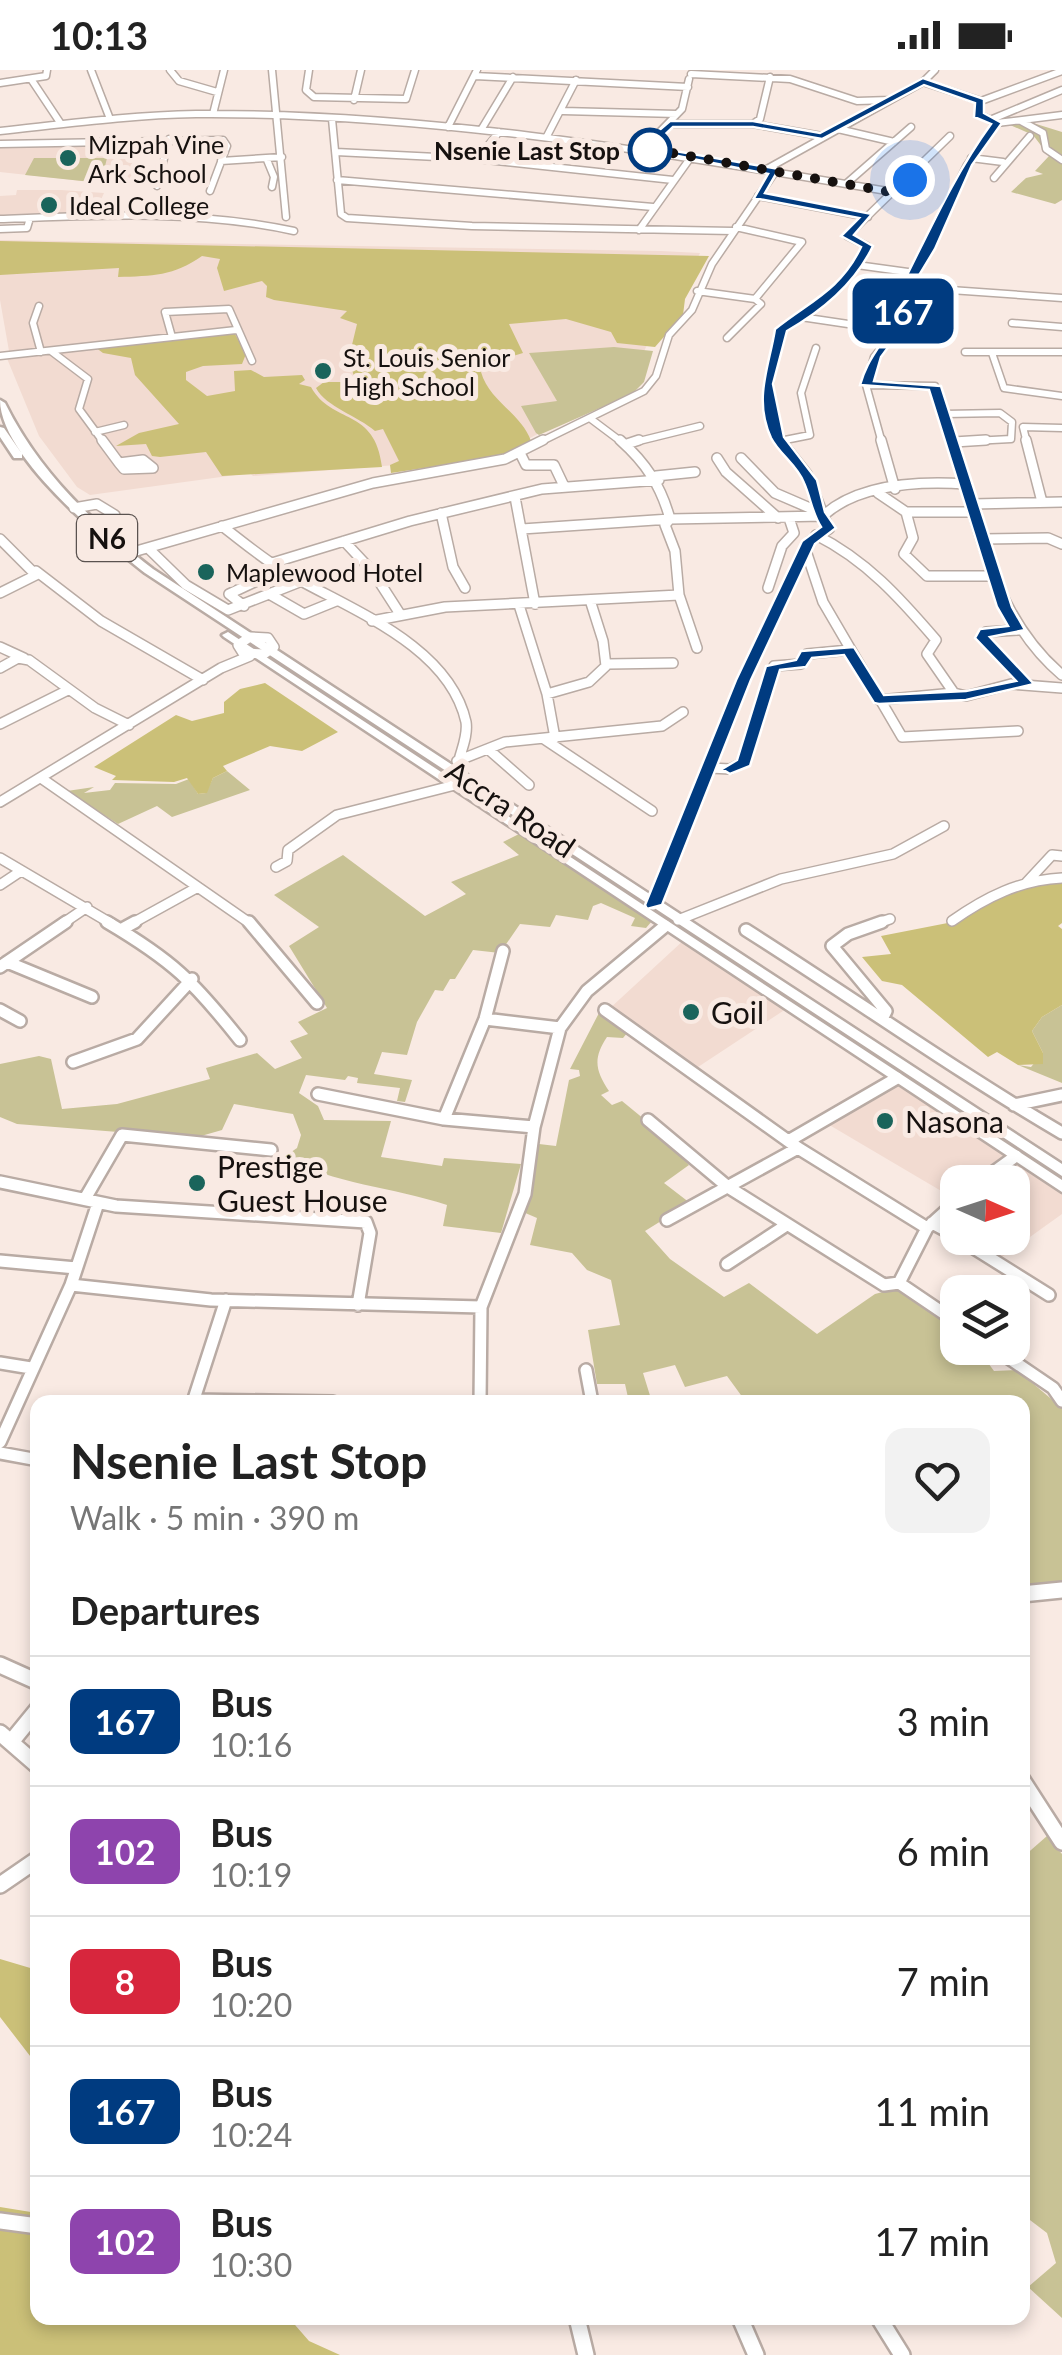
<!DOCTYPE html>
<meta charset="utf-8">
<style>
:root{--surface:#fff;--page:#f2f2f2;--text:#222;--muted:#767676;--line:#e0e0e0}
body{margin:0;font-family:Lato,sans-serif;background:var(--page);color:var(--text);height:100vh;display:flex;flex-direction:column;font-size:38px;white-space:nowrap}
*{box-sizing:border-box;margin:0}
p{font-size:32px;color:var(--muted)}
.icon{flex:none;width:55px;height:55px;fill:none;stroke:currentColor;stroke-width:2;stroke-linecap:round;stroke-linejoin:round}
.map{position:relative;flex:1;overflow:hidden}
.panel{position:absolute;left:30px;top:1325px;width:1000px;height:930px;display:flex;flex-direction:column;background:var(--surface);border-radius:20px;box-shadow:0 5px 15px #0003}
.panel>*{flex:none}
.badge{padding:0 20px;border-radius:15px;font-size:35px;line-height:65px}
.needle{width:65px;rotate:93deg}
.fabs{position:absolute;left:940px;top:1095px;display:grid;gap:20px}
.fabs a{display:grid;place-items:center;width:90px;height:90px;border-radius:20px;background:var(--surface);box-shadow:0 5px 15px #0003;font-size:50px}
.you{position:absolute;width:50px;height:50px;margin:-25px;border:8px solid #fff;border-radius:50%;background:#1a73e8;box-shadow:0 0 0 15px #1a73e833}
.map>.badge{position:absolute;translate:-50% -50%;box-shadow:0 0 0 5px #fff}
h2{padding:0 40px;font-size:38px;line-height:90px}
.round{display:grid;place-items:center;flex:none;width:105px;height:105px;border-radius:20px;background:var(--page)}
.head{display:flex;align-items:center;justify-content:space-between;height:170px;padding:0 40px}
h1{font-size:48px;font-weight:700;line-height:75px}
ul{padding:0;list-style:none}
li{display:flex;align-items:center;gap:30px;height:130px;padding:0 40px;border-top:2px solid var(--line)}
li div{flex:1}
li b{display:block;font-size:38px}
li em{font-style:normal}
li .badge{min-width:110px;font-weight:700;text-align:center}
.status{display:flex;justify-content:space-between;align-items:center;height:70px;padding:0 50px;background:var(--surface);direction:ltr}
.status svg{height:28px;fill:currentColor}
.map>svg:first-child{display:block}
</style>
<div class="status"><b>10:13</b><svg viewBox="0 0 49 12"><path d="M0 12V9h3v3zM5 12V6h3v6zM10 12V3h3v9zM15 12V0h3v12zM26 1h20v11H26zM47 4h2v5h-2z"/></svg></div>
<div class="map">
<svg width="1062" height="2285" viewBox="0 0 1062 2285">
<rect width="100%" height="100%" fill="#f9eae3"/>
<path fill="#f2dbd1" d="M141 70 129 116 0 102V75Z
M17 120H61L104 123 95 143 0 148V126L16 125Z
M0 170 661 181 700 183 672 242 646 277 629 316 513 377 474 389 253 406 250 403 90 425 77 417 39 366 6 286 9 281 0 230Z
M685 869 789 937 698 997 608 940Z
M896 1009 1006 1084 966 1112H958L957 1118 948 1125 826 1053Z
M1017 1091 1062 1121V1144L1002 1187 970 1168H1012V1112H989Z"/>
<path fill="#c8c295" d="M1051 48 1033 53 1062 62V130L1055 134 1011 122 1026 108 1043 104 1035 101 1049 86 1033 65 1010 55Z
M34 88H107L101 113 25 105Z
M614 277 653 281 644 312 632 324 539 365 536 363 521 336 557 331 529 283Z
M227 701 250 720 172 747 157 736 118 754 67 721 94 717 84 723 110 720 115 713 176 714 189 709 198 724 206 723 213 708Z
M521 763 652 851 646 858 631 856 635 848 601 833 593 836 588 850 556 845 550 857 520 854 500 883 473 880 455 909H450L443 921 435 920 417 952 407 985 382 982 374 1004 412 1010 405 1032 397 1031 400 1018 357 1013 358 1008 348 1006 345 1010 306 1005 299 1023 318 1036 324 1050 391 1051 381 1087 442 1096 444 1088 521 1094 501 1163 443 1156 447 1135C393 1117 333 1114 284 1087L297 1078 301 1065 293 1044 234 1034 222 1060 194 1068 17 1054 0 1047V994L39 986 51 989 62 1039 117 1034 210 1009 206 998 257 983 275 999 302 988 290 971 308 964 298 952 327 938 289 876 319 857 274 825 343 785 425 846 466 824 451 812 519 785 503 772Z
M1062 935V1013L1018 995 1031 997 1043 983 1032 961 1042 947Z
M600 941 628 962 623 968 607 967C593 988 595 1000 609 1021L601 1025 612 1035 622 1031 661 1063 689 1095 664 1113 690 1133 645 1161 670 1189 724 1227 749 1213 817 1264 875 1224 898 1218 957 1258 958 1278H988L983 1286 994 1301 1017 1300 1062 1338V1512L1023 1518 1022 1332H746L727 1306 685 1317 675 1295 643 1303 652 1332H629L625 1314H597L588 1260 620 1255 611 1210 587 1200 572 1183 530 1175 537 1148 523 1142 539 1074 556 1076 569 1010 580 1006 579 1000 570 999Z
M1047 1766 1062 1784V2248L1028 2217 1056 2193 1047 2163 1022 2144 1023 1787Z"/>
<path fill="#cbc078" d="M0 171 709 186 685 229 683 245 655 277 617 273 611 262 566 249 509 254 523 283 493 292 481 302C489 331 521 343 531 371L504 386 391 403 390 395 399 391 383 359 375 361C358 346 326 337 316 318L324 312H356L346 282 351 279 357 254 340 248 347 241 274 230 266 227 267 216 262 211 224 221 217 198 220 189 202 186C174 206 152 206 118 207L119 198 0 205Z
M224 262 235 264 246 284 242 294 203 296 186 302V310L207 326 235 321 234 301 251 300 264 307 302 305 305 310 299 314 311 317C332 355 375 337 382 397L222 406 206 382 160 387 152 386 146 374 116 376 139 363 179 354 135 305 131 288 103 283 95 277Z
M265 613 338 662 302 681 270 676 223 696 227 701 213 708 207 723 198 724 187 708 174 712 112 710 116 706 94 697 176 645 192 651 224 643V632L240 619Z
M1062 810V853L1058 856 1062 859V935L1042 947 1032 961 1043 983V994L1018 995 997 982 988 987 902 915 882 911 862 887 891 884 881 866 963 850 980 833 1039 812Z
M0 1889 37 1900V1995L0 1947Z
M0 2137 37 2143 38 2248H289L309 2271 340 2285H0Z"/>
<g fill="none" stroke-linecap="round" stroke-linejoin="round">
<g stroke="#b9aba4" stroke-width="9">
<path id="minor-far3" d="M91 0 110 49
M170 0 179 11 217 22
M272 0 286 147
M309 0 306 20 314 27 406 29 415 0
M691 4 790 9 857 31 890 30
M475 6 688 17
M31 9 61 54
M923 12 981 31 978 44 997 53 1062 45
M0 13 46 6 47 0
M354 30 361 0
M981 31 1062 1
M563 41 677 44
M213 44 224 0
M332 49 341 144 347 148 472 156 733 161
M990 50 1062 20
M1021 51 1043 63 1046 79 1062 90
M670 54H753L822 66
M753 54 760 49 770 7
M448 57 477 0
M838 59 894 72
M481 60 513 7
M0 61C65 54 130 45 196 44 439 42 678 86 917 126
M547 66 576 10
M0 74 223 70 227 76 210 121
M643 79 682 39 689 9
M336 82 477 89 673 110
M971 88 1003 92
M477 89 499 62
M267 90 274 107 272 117
M221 91 282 87
M765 100 923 12 935 0
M994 108 1030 66
M337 110 653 137
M847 113 911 57
M157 116 169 69
M758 126 868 147
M0 149C97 145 199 140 294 161
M736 157 802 172 755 229
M0 159 27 158 30 148
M639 160 691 87
M857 195 915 203
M908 217 1062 228
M697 221 755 229
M39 236 33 253 41 282
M801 247 895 261
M1012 253 1062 257
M172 267 165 242 229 239 252 291
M727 268 761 234 755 229
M51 281 88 309 79 339 104 373
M965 282H1062
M992 283 1004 318 1062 326
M0 286 236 260
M866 315 935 316 953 373
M945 344 1000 343 1012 352 1011 369 954 372
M591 349 623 373
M95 362 124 355
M780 371 810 365 801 323 816 278
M538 373 644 321 656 306 669 265 692 240 712 194 775 102
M631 373 700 356
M781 373C759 336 772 297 781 259 816 239 849 213 867 176L847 166 950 66
M882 373 866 315 874 287 895 261 909 212 967 95 997 53
M1027 373 1023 357 1062 358"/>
</g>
<g stroke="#b9aba4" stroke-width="12">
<path id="minor-far2" d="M102 370 119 393
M620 370C646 393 661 416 670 449L665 455 675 481 679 525 697 578
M881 370 895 419
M952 370C978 454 992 546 1062 605
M1026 370 1042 432
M954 372 986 370
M627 374 639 370
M520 383 526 395H554L564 416
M717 388 726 402 778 448
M741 388 775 423 819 442
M143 390 153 398 124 399 119 393Z
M656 406 695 402
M878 423 906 442H975
M515 427 535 534
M973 434 1062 432
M74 438 97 434 115 445
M906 442 913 468 904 484 927 506H996
M441 443 453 497 465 518
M824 445C860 413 920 411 966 414
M222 456C243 472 263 489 285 502 346 538 449 574 466 652 468 665 462 678 459 690
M522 459 670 449 823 446
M816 465C866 490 900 528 936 570L927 584 954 623 966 626 1011 614 1062 618
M0 469 36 505 0 523
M983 469 1048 468 1062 474
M344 471 373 502 400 544
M148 478 186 515 228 540 302 511
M806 481 823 532 902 667 1018 661
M126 484 373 413 505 389 543 370
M272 493 410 451 542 419 659 410
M36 501 101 551 203 610
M768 518 782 476 794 463 789 448
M271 525 304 544 336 531
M519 535 547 624 555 668
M244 536 229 524 274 503 276 496
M372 551 445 537 679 525
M1018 560 986 562 983 568 1026 614
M250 567 268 568 274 577 264 584 243 583 238 575Z
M0 577 24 588
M608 594 673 593
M0 598 18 588 29 590 95 638 129 655
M547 624 589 612 606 596 603 571 590 530
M879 630 954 623
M0 654 68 620
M544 669 652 741
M488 679 529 715
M457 691 505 672 662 656 683 642
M710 698 730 699 744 692 774 596 801 594 807 584 849 580
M41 708 251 854
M0 732 221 598 250 586
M0 788 112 854
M276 797 287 791 288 780 337 745 455 715
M1026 813 1052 785 1062 786
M0 815 21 801
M653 835 744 610 810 471 829 459 807 404 780 370
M678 850 781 809 893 784 944 756
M952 851C986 827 1020 810 1062 808
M62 854 87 837
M131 854 198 817
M875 854 890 849"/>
</g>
<g stroke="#b9aba4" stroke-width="16">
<path id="minor-far1" d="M107 852C173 891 193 911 240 970
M249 852 317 933
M882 852 848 864 832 876 886 941 883 947
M124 858 135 852
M746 860C852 927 954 1000 1062 1063
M7 892 92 927
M0 897 66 852
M0 940 20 951
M605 940 798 1078 927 1158
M485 949 560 958
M73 992 137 969 192 909
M318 1024 444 1049 534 1057
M1014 1035 1062 1025
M444 1049 485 949 503 881
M648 1050 728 1117 884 1215 899 1213 927 1158 958 1130
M790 1070 897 1008
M0 1112 116 1136 366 1152 370 1163 358 1235
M980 1112 1016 1086
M86 1127 122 1065 271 1080
M667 1150 798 1078
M932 1153 958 1167
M958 1168 1049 1225
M0 1191 76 1198
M727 1194 785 1156
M899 1213 958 1253
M71 1215 211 1230 481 1237
M994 1278 1053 1318 1062 1331
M0 1293 31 1298
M586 1300 592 1332
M194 1330 333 1332
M193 1332 226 1230
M480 1332 481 1237 525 1124 534 1057 560 958 587 921 665 856
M0 1372 71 1215 98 1133
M0 1383 38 1390"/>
</g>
<g stroke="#b9aba4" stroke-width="20">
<path id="minor" d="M1022 1524 1062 1520
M0 1595 38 1612
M0 1663 38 1696
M11 1672 38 1639
M1022 1710 1062 1772
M0 1815 38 1789
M0 2151 38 2156
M577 2248 586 2285
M740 2248 756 2285
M879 2248 902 2285"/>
</g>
<g stroke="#b9aba4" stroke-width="5">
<path id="highway" d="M0 330 5 333C39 402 92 452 153 499L1062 1094V1106L145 503C103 470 0 386 0 330Z
M0 357 4 358 22 384V388H14L0 367Z
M228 562 1062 1110V1122L224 567 222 565Z"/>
</g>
<use href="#minor-far3" stroke="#fff" stroke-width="6"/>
<use href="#minor-far2" stroke="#fff" stroke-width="9"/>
<use href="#minor-far1" stroke="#fff" stroke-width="11"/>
<use href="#minor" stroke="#fff" stroke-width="15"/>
<use href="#highway" fill="#fff" fill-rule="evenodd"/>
</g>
<path fill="#003b80" stroke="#fff" stroke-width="2.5" d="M923 8 984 29V43L1002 53 972 95 935 179 915 212 901 260 881 287 874 311 941 316 1012 537 1025 560 990 567 1034 614 966 630 879 634 874 633 844 585 812 588 806 597 780 600 750 696 730 704 722 699 737 690 766 596 796 590 801 581 854 577 884 625 966 621 1016 611 975 568 980 559 1008 556 997 537 929 320 860 315C867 290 877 282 888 261 897 245 897 225 905 209 931 157 956 102 991 54L974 47 975 33 924 15 822 69 753 57H673L652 77 779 99 765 123 872 144 854 165 873 176C855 214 822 241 787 261L773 314 784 367 817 410 825 442 836 458 815 474 751 610 662 835 647 839 645 835 736 610 802 471 821 457C812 443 811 429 804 413 798 396 779 384 771 368 753 329 769 297 775 259 808 232 840 221 861 177L841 166 859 148 754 128 768 104 638 78 670 51H753L820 63Z"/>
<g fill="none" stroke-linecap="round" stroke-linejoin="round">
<path stroke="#16110f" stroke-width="10" stroke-dasharray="0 18" d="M650 80 644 78 896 123 910 110"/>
</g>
<circle fill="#fff" stroke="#003b80" stroke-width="5" cx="650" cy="80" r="20"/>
<g fill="#1a645b" stroke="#f9eae3" stroke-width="4">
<circle cx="68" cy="88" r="10"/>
<circle cx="49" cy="135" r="10"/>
<circle cx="323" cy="301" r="10"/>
<circle cx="206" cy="502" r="10"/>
<circle cx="691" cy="942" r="10"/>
<circle cx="885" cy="1051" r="10"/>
<circle cx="197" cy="1113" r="10"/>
</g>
<g text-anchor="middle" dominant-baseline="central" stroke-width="10" stroke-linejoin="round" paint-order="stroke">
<g font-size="25" fill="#16110f" stroke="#f9eae3" text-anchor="start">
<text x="88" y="74">Mizpah Vine<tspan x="88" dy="29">Ark School</tspan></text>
<text x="69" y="135">Ideal College</text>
<text x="343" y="287">St. Louis Senior<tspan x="343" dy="29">High School</tspan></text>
<text x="226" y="502">Maplewood Hotel</text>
</g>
<g font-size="25" font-weight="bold" fill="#16110f" stroke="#f9eae3" text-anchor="end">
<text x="620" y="80">Nsenie Last Stop</text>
</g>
<rect fill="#f9eae3" stroke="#5a524f" stroke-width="2.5" x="77" y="445" width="60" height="46" rx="8"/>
<g font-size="28" font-weight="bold" fill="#16110f">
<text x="107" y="468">N6</text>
</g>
<g font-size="30" fill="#16110f" stroke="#f9eae3">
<text transform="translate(511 738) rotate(34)">Accra Road</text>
</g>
<g font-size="30" fill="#16110f" stroke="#f9eae3" text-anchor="start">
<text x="711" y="942">Goil</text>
<text x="905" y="1051">Nasona</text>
<text x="217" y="1096">Prestige<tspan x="217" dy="34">Guest House</tspan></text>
</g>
</g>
</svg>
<div class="fabs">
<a><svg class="needle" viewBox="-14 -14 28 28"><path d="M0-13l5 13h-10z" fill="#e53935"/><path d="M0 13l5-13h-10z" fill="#767676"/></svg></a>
<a><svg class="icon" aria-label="layers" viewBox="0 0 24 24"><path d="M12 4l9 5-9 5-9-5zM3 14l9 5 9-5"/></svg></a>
</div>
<div class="you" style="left:910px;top:110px"></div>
<b class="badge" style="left:903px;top:241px;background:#003b80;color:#fff">167</b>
<section class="panel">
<div class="head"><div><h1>Nsenie Last Stop</h1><p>Walk · 5 min · 390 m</p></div><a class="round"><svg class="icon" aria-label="heart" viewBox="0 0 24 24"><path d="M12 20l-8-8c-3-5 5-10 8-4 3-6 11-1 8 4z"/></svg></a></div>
<h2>Departures</h2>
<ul>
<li><span class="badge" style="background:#003b80;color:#fff">167</span><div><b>Bus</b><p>10:16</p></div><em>3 min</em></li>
<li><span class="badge" style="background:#8e44ad;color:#fff">102</span><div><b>Bus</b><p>10:19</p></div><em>6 min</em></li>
<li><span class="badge" style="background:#d7263d;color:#fff">8</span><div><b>Bus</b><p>10:20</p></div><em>7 min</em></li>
<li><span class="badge" style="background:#003b80;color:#fff">167</span><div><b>Bus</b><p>10:24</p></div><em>11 min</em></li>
<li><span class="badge" style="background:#8e44ad;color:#fff">102</span><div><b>Bus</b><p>10:30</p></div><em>17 min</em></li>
</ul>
</section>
</div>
